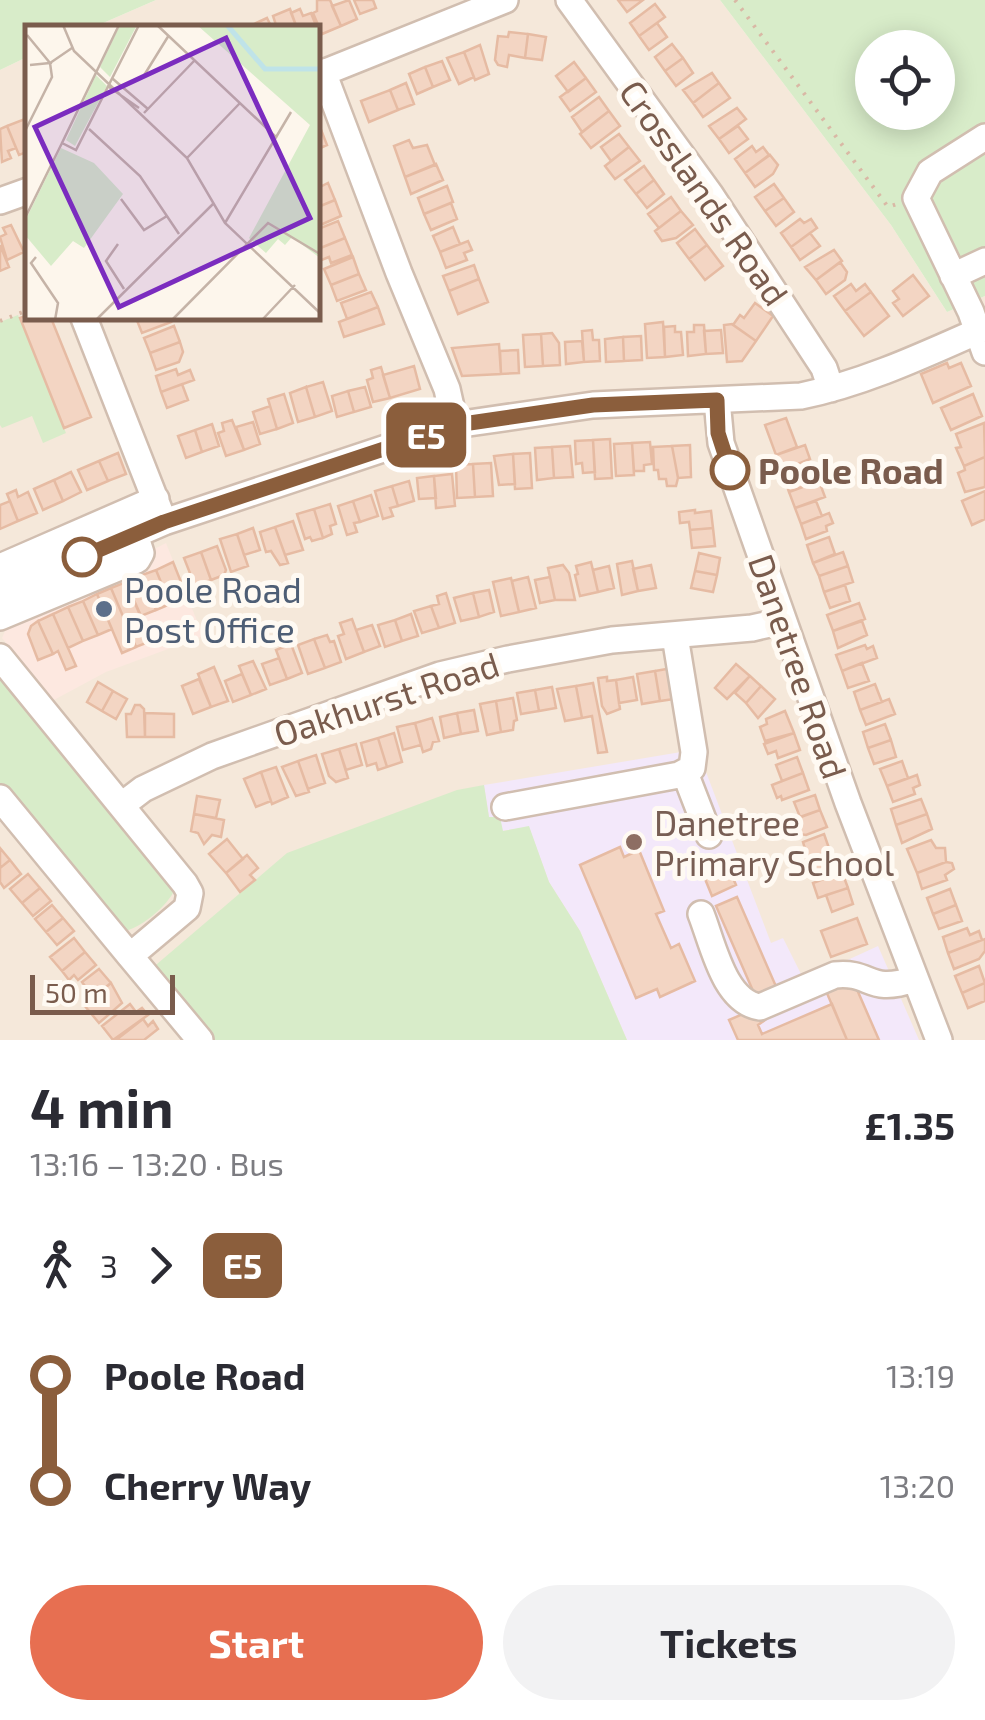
<!DOCTYPE html>
<meta charset="utf-8">
<style>
:root{--surface:#fff;--page:#f2f2f3;--text:#2b2b33;--muted:#7c7c81;--accent:#e76f51}
body{margin:0;font-family:"Exo 2",sans-serif;background:var(--page);color:var(--text);height:100vh;display:flex;flex-direction:column;font-size:38px;white-space:nowrap}
*{box-sizing:border-box;margin:0}
p{font-size:32px;color:var(--muted)}
.icon{flex:none;width:55px;height:55px;fill:none;stroke:currentColor;stroke-width:2;stroke-linecap:round;stroke-linejoin:round}
.map{position:relative;height:1040px;overflow:hidden}
.details{display:flex;flex-direction:column;background:var(--surface);flex:1}
.details>*{flex:none}
.badge{padding:0 20px;border-radius:15px;font-size:35px;line-height:65px}
.controls{position:absolute;left:855px;top:30px;display:grid;gap:20px}
.controls a{display:grid;place-items:center;width:100px;height:100px;border-radius:50%;background:var(--surface);box-shadow:0 5px 25px #0003;font-size:50px}
.scale{position:absolute;left:30px;bottom:25px;width:145px;box-sizing:border-box;padding-left:10px;border:5px solid #7a5c4d;border-top:0;font-size:28px;line-height:35px;white-space:nowrap;color:#7a5c4d;-webkit-text-stroke:8px #fffaf3;paint-order:stroke}
.map>.badge{position:absolute;translate:-50% -50%;box-shadow:0 0 0 5px #fff}
.legs{display:flex;align-items:center;gap:15px;height:110px;padding:0 30px;font-size:32px}
.legs p{margin-inline-start:auto}
.head{display:flex;align-items:center;justify-content:space-between;height:170px;padding:0 30px}
h1{font-size:55px;font-weight:700;line-height:75px}
.action{display:flex;gap:20px;margin-top:auto;padding:20px 30px}
.action a{flex:1;height:115px;border-radius:60px;background:var(--accent);color:#fff;font-size:40px;font-weight:700;line-height:115px;text-align:center}
.action a+a{background:var(--page);color:var(--text)}
ul{padding:0 30px;list-style:none}
li{display:flex;align-items:center;gap:35px;height:110px;font-size:38px}
li i{display:grid;place-items:center;width:15px;height:100%;margin:0 12px;background:currentColor}
li i::after{content:'';width:25px;height:25px;margin:-12px;border:8px solid;border-radius:50%;background:var(--surface)}
li p{margin-inline-start:auto}
li:first-child i{background:linear-gradient(#0000 50%,currentColor 0)}
li:last-child i{background:linear-gradient(currentColor 50%,#0000 0)}
.map>svg:first-child{display:block}
</style>
<div class="map">
<svg width="985" height="1040" viewBox="0 0 985 1040">
<rect width="100%" height="100%" fill="#fdf6ec"/>
<path fill="#f5e8da" d="M156 0H720L891 225 947 312 985 296V1040H0V70L27 57 28 318H318V28L94 27Z"/>
<path fill="#fde8e0" d="M166 543 203 636 106 672 52 701 2 638 8 624Z"/>
<path fill="#f3e8fa" d="M684 651 706 772 771 943 783 938 804 980 878 946 919 1040H627L580 931 549 882 529 827 502 831 489 818 484 785 687 751Z"/>
<path fill="#d8ecc9" fill-rule="evenodd" d="M0 0H156L94 27 28 28 27 57 0 70Z
M720 0H985V296L947 312 891 225ZM872 48H938V112H872Z
M18 315 66 433 43 443 32 416 2 428 0 425V322Z
M0 674 169 883 173 893C163 910 141 927 123 932L0 788Z
M484 785 489 817H500L503 831 529 826 549 882 580 931 627 1040H206L150 970 287 853 457 790Z"/>
<path fill="#f3d5c3" stroke="#e6bba3" stroke-width="2.5" d="M317 0H330L341 26 322 34 313 13 317 11Z
M349 0 357 19 341 26 332 6Z
M354 0H373L376 8 360 14Z
M618 0H643L627 12Z
M655 4 665 17 639 36 630 23Z
M290 9 297 28H277L273 16Z
M300 9 303 16 311 13 317 28H297L291 13Z
M267 18 272 28H256L254 24Z
M657 23 667 37 649 50 639 36Z
M509 32 528 34 525 58 509 55 507 67 498 65 495 60 498 36 508 37Z
M528 34 546 37 542 60 525 58Z
M672 44 683 58 665 71 655 57Z
M480 45 489 74 475 80 464 52Z
M464 52 474 77 459 84 447 58Z
M683 58 693 73 676 86 665 71Z
M442 61 450 80 433 87 425 67Z
M574 62 586 78 568 92 556 76Z
M425 67 433 87 417 94 409 74Z
M712 73 719 83 693 103 683 90Z
M586 78 596 92 570 111 560 97Z
M406 83 414 104 398 110 390 90Z
M719 83 730 98 703 117 693 103Z
M390 90 398 110 369 122 361 101Z
M599 97 609 111 582 132 572 117Z
M737 108 746 119 719 139 709 126Z
M609 111 620 126 591 148 580 134Z
M25 119 27 152 19 155 7 126Z
M318 122 327 145 318 149Z
M7 126 16 148 8 151 11 158 2 162 0 129Z
M738 126 748 139 729 153 719 139Z
M619 134 629 147 611 161 601 147Z
M409 140 413 148 427 145 435 165 405 177 394 146Z
M752 146 756 152 763 147 769 155 745 173 735 159Z
M629 147 640 161 615 179 605 166Z
M770 155 778 165 773 174 755 187 745 173Z
M436 164 443 180 411 194 405 177Z
M644 166 654 180 636 194 625 180Z
M654 180 664 194 647 208 636 194Z
M328 183 335 200 318 207V188Z
M774 184 784 198 765 211 755 197Z
M447 186 453 202 424 214 418 198Z
M671 197 681 211 659 228 648 214Z
M784 198 794 212 776 226 765 211Z
M335 200 341 216 318 226V207Z
M451 203 457 219 431 230 424 214Z
M681 211 693 225 676 238 662 241 655 231Z
M800 219 804 223 811 219 817 228 791 247 781 233Z
M338 221 345 238 318 249V229Z
M11 225 24 252 7 260 0 237 6 234 3 228Z
M453 227 460 244 440 252 433 236Z
M695 229 707 245 689 259 677 243Z
M810 233 820 246 800 260 791 247Z
M345 238 352 255 331 263 329 257 319 261 318 249Z
M468 241 472 250 464 253 467 260 446 268 440 252Z
M0 245 9 267 0 271Z
M707 245 723 266 705 280 689 259Z
M834 250 842 261 816 280 805 267Z
M353 257 359 274 331 285 324 269Z
M840 262 847 272 845 280 826 294 816 280Z
M474 265 479 279 449 291 443 276Z
M359 274 366 290 337 301 331 285Z
M913 275 929 296 903 316 893 303 899 299 893 291Z
M479 279 488 302 458 314 449 291Z
M851 284 856 291 865 284 871 292 845 311 834 296Z
M371 292 378 307 347 319 341 303Z
M871 292 889 316 864 336 845 311Z
M755 303 773 316 756 341 733 325 740 315 744 318Z
M378 307 384 324 344 337 339 322Z
M28 315V318H51L91 417 64 428 20 318Z
M136 318H169L171 322 142 333Z
M663 322 665 357 647 358 645 324Z
M732 324 756 341 742 361 727 362 724 325Z
M694 325H704L706 354 688 356 687 332H694Z
M174 326 180 342 150 353 144 338Z
M675 326V332H681L683 355 665 357 664 327Z
M592 330 593 340H599L600 361 584 362 582 331Z
M721 330 723 353 706 354 704 331Z
M552 333 559 343 560 365 543 366 541 334Z
M541 334 543 366 525 367 523 335Z
M641 336 642 360 624 361 623 337Z
M623 337 624 361 606 362 605 339Z
M582 341 584 362 566 364 565 342Z
M180 342 183 352 179 362 156 370 150 353Z
M499 344 501 374 462 376 452 348Z
M518 350 519 373 501 374 500 351Z
M947 363 949 368 961 363 971 386 933 403 921 374Z
M414 366 420 389 390 398 383 375Z
M381 367 390 398 373 402 367 380 373 378 371 370Z
M176 369 178 375 190 370 194 380 161 392 156 376Z
M323 382 332 411 315 417 306 387Z
M182 384 188 400 167 408 161 392Z
M306 387 315 417 298 422 290 393Z
M365 387 371 407 354 412 348 391Z
M348 391 354 412 337 417 332 396Z
M284 394 293 423 277 429 268 399Z
M973 394 982 416 951 430 941 408Z
M270 406 277 429 260 434 253 412Z
M786 418 797 447 776 455 765 425Z
M232 420 244 450 226 456 218 433 224 431 222 423Z
M253 422 260 444 244 450 236 427Z
M984 423 985 457 964 466 956 448 961 447 956 434Z
M212 424 219 446 202 452 195 430Z
M195 430 202 452 186 458 178 436Z
M610 439 612 478 595 479 593 440Z
M593 440 595 472 583 473 582 463 576 464 575 441Z
M650 442 652 464 644 465V471H634L632 443Z
M632 443 634 475 616 476 614 444Z
M690 445 691 477 678 478 672 446Z
M805 445 810 459 781 471 776 455Z
M570 446 573 477 554 478 552 447Z
M672 446 678 478 676 486H667L666 479H659L658 470H654L653 447Z
M552 447 554 478 537 480 535 448Z
M118 453 126 474 108 481 99 461Z
M530 453 532 488 515 489 513 454Z
M513 454 515 484 499 485 494 456Z
M985 457V487L965 492 958 473 965 470 964 466Z
M99 461 108 481 87 490 78 470Z
M491 463 493 496 475 497 473 464Z
M473 464 475 497 457 498 456 465Z
M805 469 810 484 789 492 784 477Z
M71 472 81 492 63 501 54 480Z
M452 474 455 506 436 508 434 476Z
M434 476 436 498 419 499 417 478Z
M54 480 63 501 43 510 34 489Z
M409 481 414 501 398 506 392 486Z
M819 481 825 497 795 508 789 492Z
M392 486 398 506 390 508 393 516 383 519 375 491Z
M16 490 18 497 28 492 37 513 18 521 7 494Z
M985 491V519L972 525 962 501Z
M371 495 378 516 360 522 353 501Z
M10 501 18 521 0 529V505Z
M353 501 360 522 354 523 357 532 347 535 338 506Z
M816 501 822 516 801 524 795 508Z
M330 504 336 524 330 526 332 534 323 538 314 509Z
M314 509 323 538 312 541 310 537 305 539 297 514Z
M695 510V513L711 511 713 528 690 530 689 522 680 523 679 512Z
M829 513 833 523 826 526 827 531 806 539 801 524Z
M293 521 303 550 285 555 275 527Z
M275 527 288 563 280 565 271 551 266 552 260 532Z
M253 528 260 550 244 555 237 534Z
M713 528 715 546 692 548 690 530Z
M237 534 248 566 231 572 220 539Z
M829 537 835 554 813 563 807 545Z
M217 546 226 570 224 575 211 580 201 552Z
M201 552 211 580 195 586 184 558Z
M843 552 848 566 819 576 813 563Z
M699 553 720 558 717 575 695 571Z
M632 561 638 591 622 595 617 564Z
M173 562 187 597 170 604 156 570Z
M591 562 598 592 580 596 575 575 578 574 576 566Z
M563 565 569 573 575 600H555L548 568Z
M651 565 656 588 638 591 633 569Z
M609 566 614 588 598 592 593 570Z
M848 566 853 582 824 592 819 576Z
M156 570 170 604 156 610 142 575Z
M695 571 717 575 713 592 691 588Z
M142 575 156 610 141 616 126 582Z
M528 577 536 608 519 612 512 581Z
M550 577 555 600 540 603 535 580Z
M511 578 519 612 501 616 493 582Z
M126 582 151 641 136 647 111 588Z
M845 585 850 601 830 608 824 592Z
M111 588 136 647 122 653 97 594Z
M489 590 494 612 479 617 473 593Z
M446 593 455 623 439 628 431 606 439 604 437 596Z
M473 593 479 617 461 621 454 598Z
M97 594 112 629 98 635 83 601Z
M83 601 98 635 83 641 68 607Z
M859 603 865 619 833 631 827 615Z
M431 606 439 628 422 633 414 611Z
M68 607 83 641 68 648 53 614Z
M53 614 76 666 66 670 58 651 53 654 38 621Z
M411 614 418 636 402 641 395 620Z
M352 619 364 652 346 659 338 636 344 634 340 623Z
M395 620 402 641 385 647 378 625Z
M38 621 53 654 38 660 28 634 31 626Z
M862 621 867 635 838 648 833 631Z
M372 625 380 646 364 652 356 630Z
M327 635 330 642 334 641 341 662 325 668 314 639Z
M314 639 325 668 308 674 298 645Z
M291 644 302 673 287 679 276 650Z
M865 645 867 649 873 646 877 658 842 671 836 655Z
M279 658 287 679 270 685 262 664Z
M253 661 266 689 251 695 239 666Z
M862 663 869 681 848 688 842 671Z
M736 664 750 676 727 699 715 688Z
M214 667 228 701 211 707 198 674Z
M678 667 681 698 660 701 655 671Z
M655 671 660 701 642 704 637 674Z
M242 674 251 695 233 702 225 681Z
M750 676 761 686 746 703 735 693Z
M607 677V681L616 680 620 709 607 714 602 706 598 678Z
M633 677 637 700 619 703 616 680Z
M199 679 211 707 193 714 182 686Z
M98 682 113 691 102 711 87 702Z
M593 683 607 752 598 753 592 716 582 718 576 686Z
M875 684 882 702 860 710 854 692Z
M576 686 582 718 565 721 557 689Z
M761 686 775 699 758 718 746 703Z
M552 687 556 708 539 711 535 690Z
M535 690 539 711 521 714 517 693Z
M113 691 127 699 116 719 102 711Z
M513 698 517 720 514 721 513 730 501 732 496 701Z
M889 699 895 714 866 725 860 710Z
M496 701 501 732 487 735 480 704Z
M135 705H140L144 709 145 737H127L126 714H131Z
M474 710 478 731 461 734 457 713Z
M785 711 794 733 765 741 760 727 767 724 766 719Z
M145 713 174 714V737H145Z
M457 713 461 734 444 738 440 717Z
M432 718 439 741 433 742 431 749 423 752 415 723Z
M415 723 421 745 403 750 397 727Z
M885 724 891 740 868 748 863 732Z
M394 733 402 762 387 767 378 738Z
M794 733 800 750 778 758 776 751 768 754 764 744Z
M378 738 387 767 378 770 376 763 367 766 361 743Z
M891 740 896 757 874 764 868 748Z
M356 744 362 765 346 770 339 749Z
M339 749 348 778 336 782 329 776 322 754Z
M316 755 325 783 308 789 298 761Z
M797 757 803 773 782 781 776 765Z
M298 761 309 792 296 796 282 767Z
M902 761 908 778 887 786 880 769Z
M276 767 288 797 272 804 261 772Z
M261 772 271 801 256 807 244 779Z
M803 773 809 790 782 800 781 796 777 798 772 785Z
M917 775 920 785 913 788 915 794 893 802 887 786Z
M815 795 820 810 800 817 794 802Z
M197 796 220 800 216 818 194 814Z
M921 799 927 814 896 825 891 809Z
M820 810 827 827 806 835 794 833 790 821Z
M194 814 224 820 221 837 212 835 204 844 198 833 191 831Z
M927 814 932 829 902 843 896 825Z
M824 834 830 851 802 861 799 851 805 849 803 842Z
M227 839 243 859 226 873 209 854Z
M931 840 936 848H945L946 862 917 873 907 849Z
M620 847 624 857 639 850 664 911 656 914 671 948 679 944 695 981 660 997 657 989 636 998 580 865Z
M0 848 10 860 0 868Z
M830 851 836 866 815 874 813 871 807 873 802 861Z
M247 855 258 868 250 875 255 880 240 892 226 873Z
M724 858 736 885 712 896 701 869Z
M10 860 21 874 4 888 0 882V868Z
M946 862 952 863 954 869 945 875 947 880 922 889 917 873Z
M842 872 848 888 818 898 813 883Z
M28 874 40 888 22 903 10 889Z
M40 888 51 901 33 916 22 903Z
M848 888 853 904 832 912 826 895Z
M950 889 956 905 933 914 927 898Z
M737 897 778 991 757 1000 716 906Z
M52 905 63 918 46 932 35 919Z
M956 905 962 921 939 929 933 914Z
M63 918 74 931 57 945 46 932Z
M857 918 867 944 831 957 821 931Z
M967 928 970 935 979 931 982 940 948 953 943 937Z
M74 938 85 952 62 971 50 957Z
M985 939V951L979 959 954 969 948 953Z
M85 952 96 965 78 980 74 975 69 980 62 971Z
M979 966 985 983 962 993 955 976Z
M99 969 111 983 93 997 82 982Z
M846 982 848 988 855 985 879 1040H847L826 991Z
M111 983 122 1003 99 1023 84 1005Z
M985 983V1001L968 1008 962 993Z
M130 1004 136 1012 142 1008 148 1015 113 1040 102 1026Z
M832 1004 847 1040H738L729 1020 759 1007 765 1020 758 1025 762 1034Z
M143 1019 148 1026 153 1021 158 1029 144 1040H116Z"/>
<g fill="none" stroke-linecap="round" stroke-linejoin="round">
<g stroke="#d1beb0" stroke-width="30">
<path id="minor" d="M569 0 710 194 824 368 831 389
M323 72 399 273 447 389 455 425
M318 75 505 0
M985 137 930 172 916 198 971 312 985 352
M0 201 28 191
M953 276 985 261
M84 318 164 522
M717 400 721 443 848 803 939 1040
M0 567 156 499
M0 593 164 522 455 425 593 405 801 396C865 383 926 354 985 328
M0 617 137 560 141 553 135 534
M0 657 185 884 190 893 187 908 130 956 0 798
M685 773 709 835
M122 805 143 789 212 756 440 675 508 659 612 640 752 628 783 621
M505 807 679 775 692 768 694 752 675 636
M701 914C713 944 724 1002 760 1007L835 975C872 971 868 995 914 979
M130 956 200 1040"/>
</g>
<path stroke="#d9b8a5" stroke-width="4" stroke-dasharray="2.5 8" stroke-linecap="butt" d="M735 0 888 207 897 204
M0 321 28 310"/>
<use href="#minor" stroke="#fff" stroke-width="25"/>
</g>
<g fill="none" stroke-linecap="round" stroke-linejoin="round">
<g stroke="#fff" stroke-width="22">
<path id="line-1" d="M82 557 164 522 456 425 593 405 717 400 718 433 730 470"/>
</g>
<use href="#line-1" stroke="#8b5e3c" stroke-width="15"/>
</g>
<g fill="#fff" stroke="#8b5e3c" stroke-width="5">
<circle cx="730" cy="470" r="18"/>
<circle cx="82" cy="557" r="18"/>
</g>
<circle fill="#5c6f8a" stroke="#fffaf3" stroke-width="4" cx="104" cy="609" r="10"/>
<circle fill="#8d6e63" stroke="#fffaf3" stroke-width="4" cx="634" cy="842" r="10"/>
<g text-anchor="middle" dominant-baseline="central" stroke-width="10" stroke-linejoin="round" paint-order="stroke">
<g font-size="35" fill="#7a5c4d" stroke="#fffaf3">
<text transform="translate(705 192) rotate(55)">Crosslands Road</text>
<text transform="translate(799 666) rotate(71)">Danetree Road</text>
<text transform="translate(386 698) rotate(-18)">Oakhurst Road</text>
</g>
<g font-size="35" font-weight="bold" fill="#7a5c4d" stroke="#fffaf3" text-anchor="start">
<text x="758" y="470">Poole Road</text>
</g>
<g font-size="35" fill="#4e5e75" stroke="#fffaf3" text-anchor="start">
<text x="124" y="589">Poole Road<tspan x="124" dy="40">Post Office</tspan></text>
</g>
<g font-size="35" fill="#785e54" stroke="#fffaf3" text-anchor="start">
<text x="654" y="822">Danetree<tspan x="654" dy="40">Primary School</tspan></text>
</g>
</g>
<g transform="translate(25 25)">
<rect width="295" height="295" fill="#fdf6ec"/>
<path d="M95 0H112L85 52 75 42ZM172 0H295V233L267 212 260 220 253 214 241 228 224 213 285 100ZM71 50 82 61 50 121 41 115ZM36 123 69 138 98 169 59 223 48 216 26 241 0 210V196Z" fill="#d8ecc9"/>
<path fill="none" stroke="#bfe3e8" stroke-width="5" d="M202 0 240 44H295"/>
<path fill="none" stroke="#c5b3a7" stroke-width="2.5" d="M38 0 49 26 162 133 200 198 295 288M94 0 37 118 51 125 114 0M132 0 252 113M2 10 25 38 5 40M118 52 144 10M88 54 123 84M84 62 114 83M119 88 169 36M64 104 115 151 154 209M0 106 27 52 25 38 47 23M162 133 215 78M96 174 119 205 142 191M0 193 37 118M200 198 266 87M93 219 81 236 99 264M11 232 6 238 33 278 30 295M71 295 189 178M147 295 243 198 295 229M237 295 270 260"/>
<path fill="#7b2cbf" fill-opacity="0.15" stroke="#7b2cbf" stroke-width="5" d="M201 13 285 193 94 282 10 102Z"/>
<rect width="295" height="295" fill="none" stroke="#7a5c4d" stroke-width="5"/>
</g>
</svg>
<div class="controls">
<a><svg class="icon" aria-label="locate" viewBox="0 0 24 24"><circle cx="12" cy="12" r="6"/><path d="M12 2v4M12 18v4M2 12h4M18 12h4"/></svg></a>
</div>
<div class="scale">50 m</div>
<b class="badge" style="left:426px;top:435px;background:#8b5e3c;color:#fff">E5</b>
</div>
<section class="details">
<div class="head"><div><h1>4 min</h1><p>13:16 – 13:20 · Bus</p></div><b>£1.35</b></div>
<div class="legs"><svg class="icon" aria-label="walk" viewBox="0 0 24 24"><circle cx="13" cy="4" r="2"/><path d="M13 8l-2 6 4 7M11 14l-3 7M7 12l3-4h3l4 4"/></svg>3<svg class="icon" aria-label="forward" viewBox="0 0 24 24"><path d="M9 5l7 7-7 7"/></svg><b class="badge" style="background:#8b5e3c;color:#fff">E5</b></div>
<ul>
<li><i style="color:#8b5e3c"></i><b>Poole Road</b><p>13:19</p></li>
<li><i style="color:#8b5e3c"></i><b>Cherry Way</b><p>13:20</p></li>
</ul>
<div class="action"><a>Start</a><a>Tickets</a></div>
</section>
